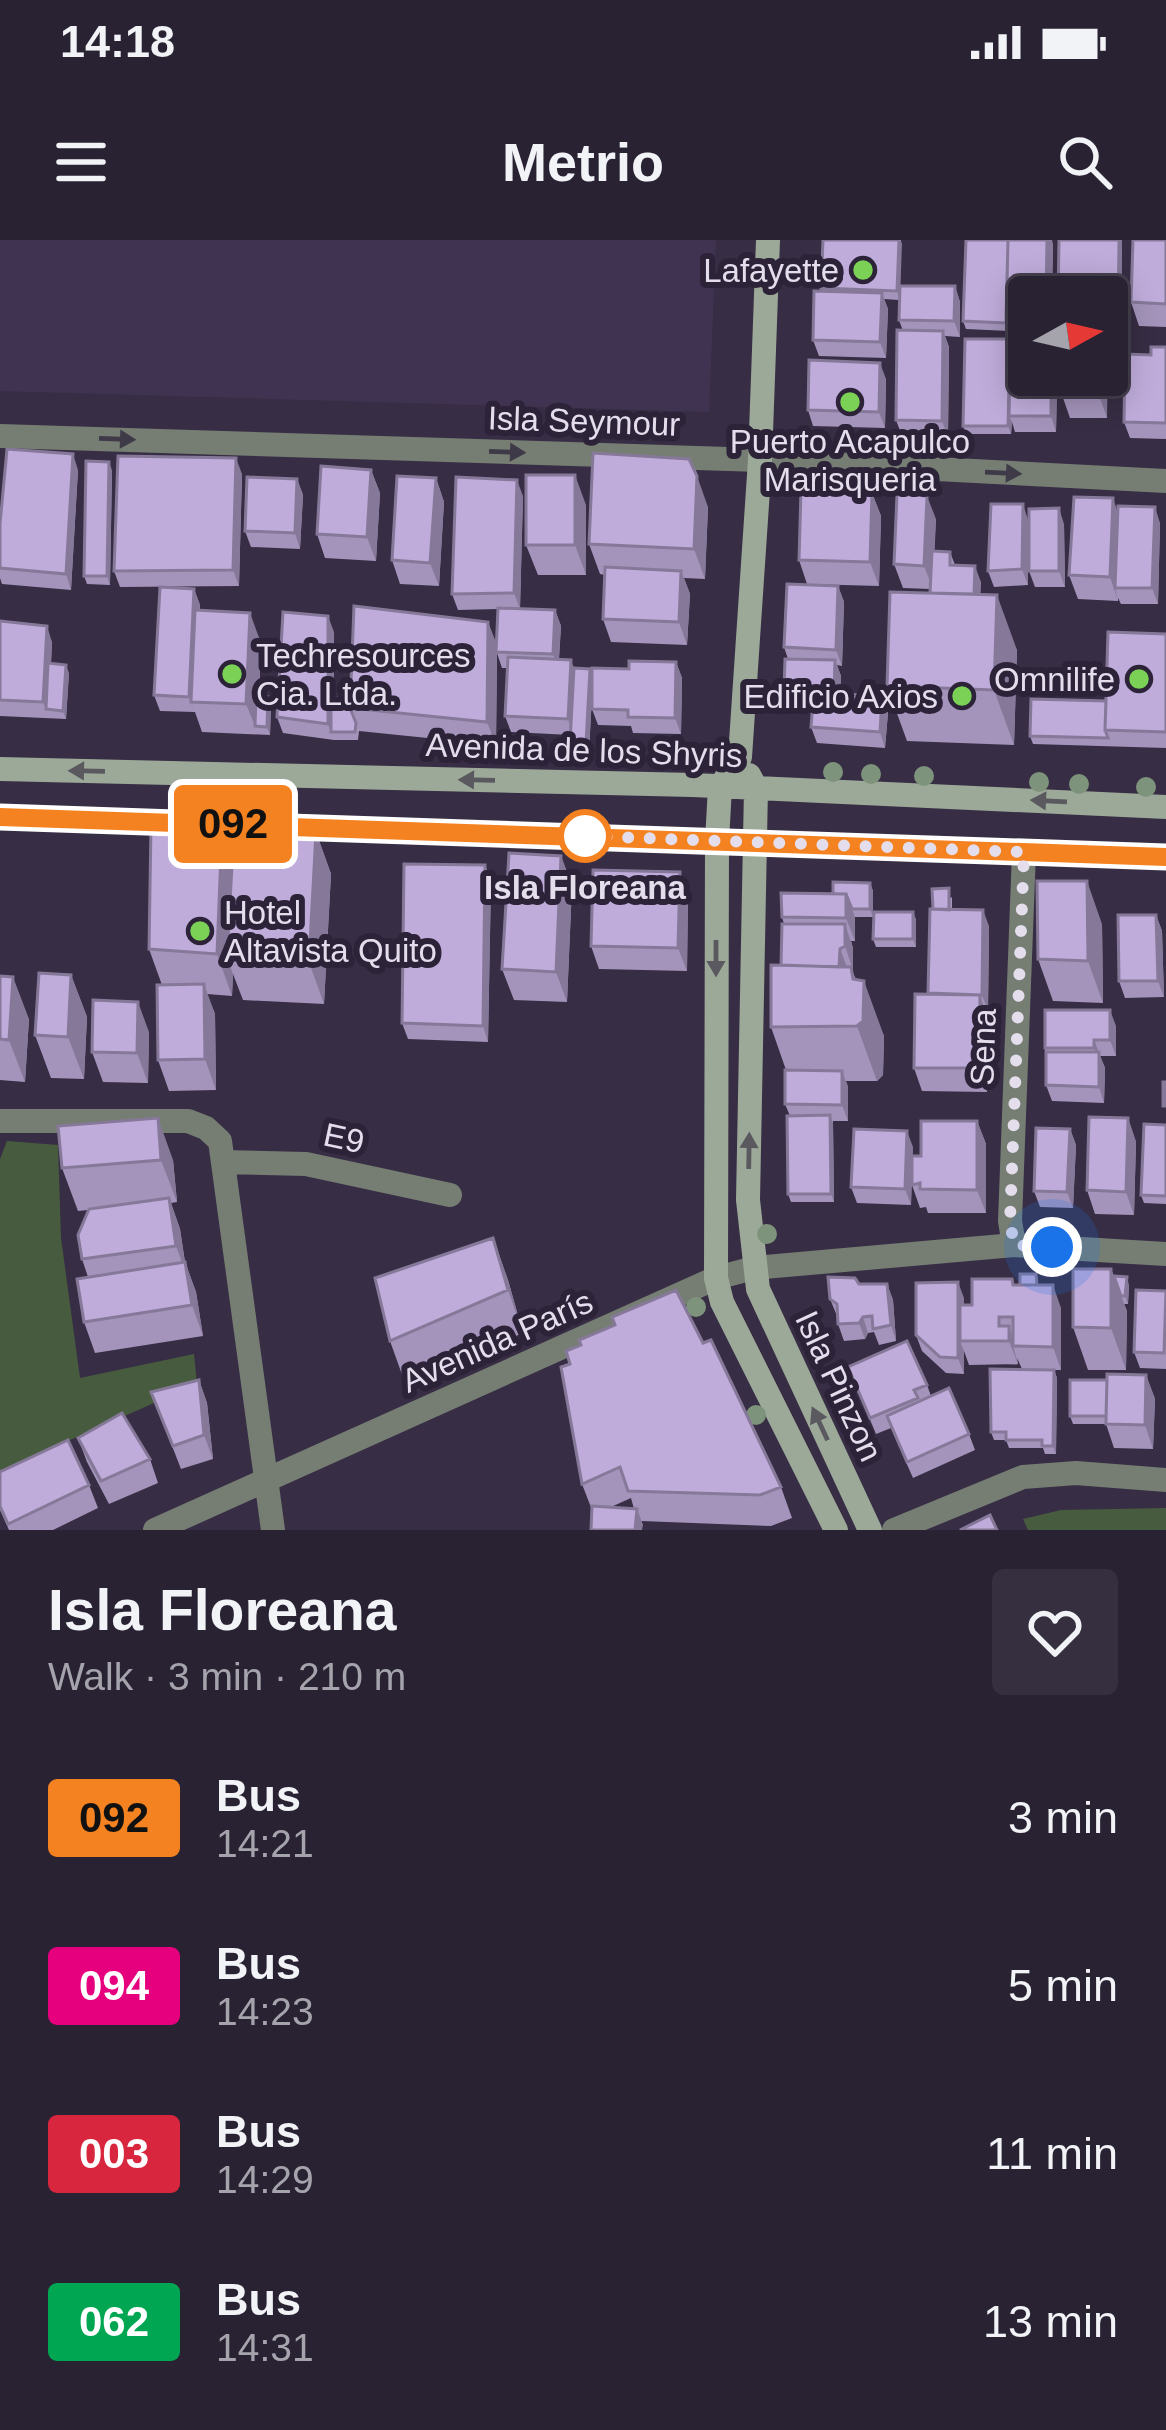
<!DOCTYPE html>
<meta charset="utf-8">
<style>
:root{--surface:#292233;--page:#352f3f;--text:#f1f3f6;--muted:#a5a4ac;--line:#453f4e}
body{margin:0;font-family:Helvetica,sans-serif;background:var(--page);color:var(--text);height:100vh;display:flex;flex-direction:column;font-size:45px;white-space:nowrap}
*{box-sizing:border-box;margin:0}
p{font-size:39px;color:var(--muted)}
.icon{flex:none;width:66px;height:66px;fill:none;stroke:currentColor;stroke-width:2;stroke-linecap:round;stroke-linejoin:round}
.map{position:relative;height:1290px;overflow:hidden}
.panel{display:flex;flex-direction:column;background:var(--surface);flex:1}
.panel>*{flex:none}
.badge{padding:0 24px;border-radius:9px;font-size:42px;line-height:78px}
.needle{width:78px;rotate:82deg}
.tools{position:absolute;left:1008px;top:36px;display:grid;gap:24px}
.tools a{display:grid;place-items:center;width:120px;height:120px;border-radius:12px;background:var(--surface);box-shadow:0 6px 30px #0003,0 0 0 3px var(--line);font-size:60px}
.you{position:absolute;width:60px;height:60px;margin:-30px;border:9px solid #fff;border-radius:50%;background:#1a73e8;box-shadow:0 0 0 18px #1a73e833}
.map>.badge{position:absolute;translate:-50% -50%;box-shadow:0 0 0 6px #fff}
.round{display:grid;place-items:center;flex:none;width:126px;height:126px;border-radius:12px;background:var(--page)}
.headline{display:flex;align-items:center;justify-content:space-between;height:204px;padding:0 48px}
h1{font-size:57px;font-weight:700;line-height:90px}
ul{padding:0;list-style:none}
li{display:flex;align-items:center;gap:36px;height:168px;padding:0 48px}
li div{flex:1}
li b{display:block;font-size:45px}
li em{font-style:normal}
li .badge{min-width:132px;font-weight:700;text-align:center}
.status{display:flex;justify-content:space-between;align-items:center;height:84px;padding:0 60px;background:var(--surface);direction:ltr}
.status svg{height:33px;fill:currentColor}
header{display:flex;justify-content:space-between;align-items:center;height:156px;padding:0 48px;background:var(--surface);font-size:54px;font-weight:700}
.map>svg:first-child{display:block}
</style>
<div class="status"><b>14:18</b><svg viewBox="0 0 49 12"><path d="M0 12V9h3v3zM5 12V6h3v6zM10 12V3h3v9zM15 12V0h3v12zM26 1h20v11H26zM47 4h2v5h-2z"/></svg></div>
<header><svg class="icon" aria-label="menu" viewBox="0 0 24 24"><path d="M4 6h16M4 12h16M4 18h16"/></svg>Metrio<svg class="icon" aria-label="search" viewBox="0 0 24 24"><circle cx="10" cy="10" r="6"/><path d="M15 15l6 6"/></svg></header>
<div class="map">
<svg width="1166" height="1290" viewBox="0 0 1166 1290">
<rect width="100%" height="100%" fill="#372d44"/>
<path fill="#403351" d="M0 0H716L709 172 0 151Z"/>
<path fill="#475c3f" d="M7 901 58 905 61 998 80 1138 194 1114 197 1144 0 1231V919Z
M1166 1268V1290H1028L1023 1279 1061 1270Z"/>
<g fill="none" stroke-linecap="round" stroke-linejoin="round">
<path stroke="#767e73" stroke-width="24" d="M0 196 760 220 1166 241
M0 881H188L206 888 220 901 273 1290
M223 922 306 924 450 955
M1014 1005 1010 981 1024 612
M155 1290 716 1038 754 1028 1014 1005 1166 1014
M894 1290 1023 1237 1076 1233 1166 1240"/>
<path stroke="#9ca998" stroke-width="24" d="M768 0 760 220 740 517 720 547 717 601 716 1038 722 1062 836 1290
M0 529 693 545 1166 567
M749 535 756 548 748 960 758 1049 870 1290
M0 577 1166 617"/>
</g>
<g fill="#7e937b">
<circle cx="833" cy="532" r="10"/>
<circle cx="871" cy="534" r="10"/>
<circle cx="924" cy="536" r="10"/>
<circle cx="1039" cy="542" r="10"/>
<circle cx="1079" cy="544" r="10"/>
<circle cx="1146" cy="547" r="10"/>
<circle cx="767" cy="994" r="10"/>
<circle cx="696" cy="1067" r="10"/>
<circle cx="756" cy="1175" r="10"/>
</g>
<path fill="#a494bb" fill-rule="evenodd" d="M823 0H901L900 46H955L960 62V97L945 96 949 107 948 197 902 196 896 180 903 91 899 80V60L884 59 888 69 886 118 819 116 813 100 822 51Z
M1059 0H1122L1121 94 1107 93V57Z
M1166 0V87L1139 86 1131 62Z
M1053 4 1052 57H1029V94H1012L1010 88 1009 91 966 89 963 81Z
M1013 107V130L1029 135H1053L1057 146 1056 192H1015L1012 182 1011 194H966L963 186Z
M1166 107V199L1130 198 1124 182 1151 115Z
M1107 113V178H1070L1062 155 1107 135Z
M886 139 885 188 813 186 808 170Z
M78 230 71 350 2 344 0 338V284Z
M112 230 110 345 87 344 84 336Z
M371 230 380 253 376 321 325 318 317 294Z
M242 234 239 346 120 347 114 331Z
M436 238 444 262 439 346 400 344 392 320Z
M297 239 303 255 300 309 251 307 245 291Z
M872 253 881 276 879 346 807 344 799 320Z
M523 256 520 369 555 370 561 386 559 420 574 428 590 429 592 435 676 422 682 438 681 494 633 493 631 486 598 485 592 469V456L589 511 573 510 571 495 511 492 505 476 508 428H502L497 413 496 505 359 491 358 500H334L283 493 277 477 334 392V458H350L488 382 496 404 498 369 458 370 452 354Z
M586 265V335H538L526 305Z
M708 267 705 339 684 338 690 354 687 405 611 402 603 379 605 335 600 334 589 304Z
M1118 273 1160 283 1158 364H1121L1118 358V361L1078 359 1069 335Z
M936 279 934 311 950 312 955 325 981 342 980 355 1017 410 1014 505 907 501 887 446 930 353V349L903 348 894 324Z
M1028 280V345L994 347 988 331Z
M1064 284 1065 347H1035L1029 331Z
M838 346 844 362 842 426 837 425 841 436 840 454 882 457 888 473 885 508 817 503 811 487 813 466H790L784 450 788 419 784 407Z
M194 349 200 365V370L261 403 259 457 271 465 270 495 202 492 195 472 160 471 154 455Z
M0 381 52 402 51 423 69 433 66 479 0 476Z
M1166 394V508L1033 504 1030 496 1106 461Z
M222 588 233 617 316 592 331 634 324 764 243 760 233 734 232 756 207 754 215 774 216 850 169 851 158 820 162 745 149 709Z
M561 616 572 646 567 762 514 760 502 729Z
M485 625 491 641 488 802 408 799 402 783Z
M870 643 873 651V677H855V701H851L853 708 852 731 884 796 883 835 877 841H846L848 847V881H833L834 962H791L788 954 790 876 785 864 786 830 771 787 781 725 784 684 782 677 833 654Z
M688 656 687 731 599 729 591 706Z
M952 657V670L989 686 988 771H985L988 779 987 852 922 851 914 828 928 754 933 669Z
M913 672 916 680V707H876L873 699Z
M1156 675 1162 691 1164 757 1125 758 1119 741Z
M1102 684 1103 763 1053 761 1038 719Z
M71 735 87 777 84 839 51 838 35 795Z
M0 736 29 779 25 842 0 840Z
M1116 786V816H1100L1105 828 1104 863 1052 861 1046 845 1045 808Z
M149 792 148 843 103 842 92 812Z
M1128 878 1136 902 1134 975 1095 974 1087 950Z
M977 881 986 904V973H928L926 967 920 968 912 945V928L911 965 857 963 851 947 913 907 912 916H921Z
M1166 885V964L1144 963 1141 955Z
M58 886 173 920 177 962 171 963 180 989 185 1022 196 1052 203 1096 95 1113 84 1082 88 1037 82 1019 88 970 78 971 62 928Z
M1070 889 1076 905 1073 968 1040 967 1034 951Z
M493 998 508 1040 523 1093 405 1143 390 1101Z
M1111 1029 1114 1036 1129 1045 1128 1064H1124L1127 1071 1126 1130H1088L1073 1087Z
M859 1044H887L893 1060 896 1101 879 1105 874 1092 868 1093 865 1099 844 1101 838 1084 837 1076 830 1059Z
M1015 1045H1039L1061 1068V1130H1054L1057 1138 1056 1214H1045L1043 1208H1009L1006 1200H994L991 1192 1022 1129 1017 1118 1018 1124 969 1125 964 1111V1134L946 1133 922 1111 916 1095 964 1058V1065H972Z
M1166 1051V1129L1140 1128 1134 1112Z
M561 1127 781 1247 792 1278 771 1286 641 1281 643 1285 592 1270 582 1244ZM631 1258 634 1269 611 1267Z
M848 1127 927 1145 931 1156 969 1194 975 1210 913 1238 891 1188 876 1194Z
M1146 1135 1155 1159 1153 1209 1114 1208 1106 1184H1073L1070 1176 1107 1140Z
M199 1140 207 1163 213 1219 181 1229 151 1152Z
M78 1198 150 1219 158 1243 109 1264 87 1222Z
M0 1232 89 1245 98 1268 53 1290H9L0 1270Z"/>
<path fill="#867899" d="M899 0 902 3 900 60 897 51Z
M1047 0H1052L1053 4 1052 57H1046Z
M1119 0H1122L1121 94 1118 86Z
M955 46 960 62V97L954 81Z
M882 53 888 69 886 118 880 102Z
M943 91 949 107 948 197 942 181Z
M1010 99 1013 107 1012 176H1009L1012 182 1011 194 1008 186Z
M1107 113 1108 117 1107 178 1099 155V135H1107Z
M880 123 886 139 885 188 879 172Z
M1051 135H1053L1057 146 1056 192 1051 176Z
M73 214 78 230 71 350 66 334Z
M236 218 242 234 239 346 233 330Z
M109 222 112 230 110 345 107 336Z
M371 230 380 253 376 321 367 297Z
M575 235 586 265V335L575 305Z
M697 236 708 267 705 339 694 309Z
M436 238 444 262 439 346 430 323Z
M297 239 303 255 300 309 295 293Z
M517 240 523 256 520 369 514 353Z
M872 253 881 276 879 346 870 322Z
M927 256 936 279 933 349 924 326Z
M1113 258 1121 282 1115 348 1118 361 1110 337Z
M1023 264 1028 280V345L1022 329Z
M1155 267 1160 283 1158 364 1152 348Z
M1059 268 1064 284 1065 347 1059 331Z
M975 326 981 342 979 385 974 369Z
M681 331 690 354 687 405 679 382Z
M838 346 844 362 842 426 836 410Z
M194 349 200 365 195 462H191L195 473 189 457Z
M997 355 1017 410 1014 505 994 450Z
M555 370 561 386 558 430 553 414Z
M250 373 261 403 258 486H255L246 464Z
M328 376 334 392V492H331L328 484Z
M488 382 497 405 496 505 487 482Z
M47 386 52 402 49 470 46 469 43 462Z
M571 420 577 436 574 495 568 479Z
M835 420 841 436 840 467 834 451Z
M676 422 682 438 681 494 675 478Z
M66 425 69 433 66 479 63 471Z
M590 429 593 437 589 511 586 503Z
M268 457 271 465 270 495 267 487Z
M882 457 888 473 885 508 880 492Z
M222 588 238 630 227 718 233 734 232 756 217 714Z
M316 592 331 634 324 764 309 722Z
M561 616 572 646 567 762 556 732Z
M485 625 491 641 488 802 483 786Z
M680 632 688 656 687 731 678 708Z
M1087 641 1102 684 1103 763 1088 721Z
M870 643 873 651V677L870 669Z
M846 654 855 677V701L846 678Z
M983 670 989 686 988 771 982 755Z
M913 672 916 680V707L913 699Z
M1156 675 1162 691 1164 757 1158 741Z
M845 684 853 708V730L845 706Z
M840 709 849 732 839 738Z
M851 727 863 762 864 741 884 796 883 835 877 841 857 786Z
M71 735 87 777 84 839 68 797Z
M13 737 29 779 25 842 9 800Z
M204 744 215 774 216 850 205 819Z
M980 755 988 779 987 852 979 828Z
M138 762 149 792 148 843 137 813Z
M1110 770 1116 786V816L1110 800Z
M1094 800 1105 828 1104 863 1099 847V823L1094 808Z
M842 831 848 847V881L842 865Z
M830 875 833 883 834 962 831 954Z
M158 878 173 920 177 962 161 920Z
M1128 878 1136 902 1134 975 1126 952Z
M977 881 986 904V973L977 950Z
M1070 889 1076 905 1073 968 1067 952Z
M907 891 913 907 911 965 905 949Z
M169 958 180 989 187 1036 176 1006Z
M493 998 508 1040 523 1093 508 1050Z
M185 1022 196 1052 203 1096 192 1065Z
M1111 1029 1127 1071 1126 1130 1111 1088Z
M1127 1037 1129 1045 1128 1064 1125 1056Z
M958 1042 964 1058V1101H960L964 1111V1134L958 1118Z
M887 1044 893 1060 896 1101 891 1085Z
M1053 1045 1061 1068V1130L1053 1107Z
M863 1077 868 1093 865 1099 859 1083Z
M1009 1086 1016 1106H1013L1018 1124 1009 1101Z
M1054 1130 1057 1138 1056 1214 1053 1206Z
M1146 1135 1155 1159 1153 1209 1145 1185Z
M199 1140 207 1163 213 1219 204 1195Z
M637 1269 643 1285 642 1290H635Z"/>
<path fill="#bfacda" stroke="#867899" stroke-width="3" d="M823 0H899L897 51 821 48Z
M966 0H1008L1006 83 963 81Z
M1008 0H1047L1046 57H1029V78L1006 77Z
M1059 0H1119L1118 86 1107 85V57H1058Z
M1133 0H1166V64L1131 62Z
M900 46H955L954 81 899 80Z
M814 51 882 53 880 102 813 100Z
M897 90 943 91 942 181 896 180Z
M965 99H1010L1008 186H963Z
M1151 107H1166V183L1124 182 1125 114 1151 115Z
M809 120 880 123 879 172 808 170Z
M1010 130H1029V135H1051V176H1009Z
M1062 135H1099V155H1062Z
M7 209 73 214 66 334 0 328V284Z
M593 213 689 219 697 236 694 309 589 304Z
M118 216 236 218 233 330 114 331Z
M86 221 109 222 107 336H84Z
M321 226 371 230 367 297 317 294Z
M526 235H575V305H526Z
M397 236 436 238 430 323 392 320Z
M247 237 297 239 295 293 245 291Z
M456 237 517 240 514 353 452 354Z
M801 250 872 253 870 322 799 320Z
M897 254 927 256 924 326 894 324Z
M1074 257 1113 258 1110 337 1069 335Z
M991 264H1023L1022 329 988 331Z
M1118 266 1155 267 1152 348H1115Z
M1059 268V331H1029V269Z
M932 311 950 312V325L975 326 974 354 930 353Z
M605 327 681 331 679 382 603 379Z
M787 344 838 346 836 410 784 407Z
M160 347 194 349 189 457 154 455Z
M890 352 997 355 994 450 887 446Z
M354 366 488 382 487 482 350 468Z
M498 368 555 370 553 414 496 412Z
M195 370 250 373 246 464 191 462Z
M283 372 328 376V484L277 477Z
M0 381 47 386 43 462 0 460Z
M1108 392 1166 394V492L1105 490Z
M508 417 571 420 568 479 505 476Z
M785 419 835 420 834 451 827 452 882 457 880 492 811 487 814 450H784Z
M629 421 676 422 675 478 628 477V470L592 469V428L629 429Z
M48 423 66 425 63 471 46 469Z
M574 428 590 429 586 503 570 502Z
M256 457H268L267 487 255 486Z
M331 458H350V468L356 483 355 492H331Z
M1031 459 1106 461 1105 490 1108 498 1030 496Z
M151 586 222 588 217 714 149 709Z
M234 587 316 592 309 722 227 718Z
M509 613 561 616 556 732 502 729Z
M404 624 485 625 483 786 402 783Z
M593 630 680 632 678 708 591 706Z
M1037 641H1087L1088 721 1038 719Z
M833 642 870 643V669H852L846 654H833Z
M949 648V670L933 669 932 649Z
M781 653 846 654V678L782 677Z
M930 669 983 670 982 755 928 753Z
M874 672H913V699H873Z
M1118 675H1156L1158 741H1119Z
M782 684H845V706L840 709 839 727 781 725Z
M771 725 851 727 853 739 864 741 863 781 857 786 771 787Z
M39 733 71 735 68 797 35 795Z
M0 736 13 737 9 800 0 799Z
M204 744 205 819 158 820 157 745Z
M915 754 980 755 979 828H914Z
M93 760 138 762 137 813 92 812Z
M1045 770H1110V800H1094V808H1045Z
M1046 812H1099V847L1046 845Z
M785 830 842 831V865L785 864Z
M1163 842H1166V866H1163Z
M830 875 831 954H788L787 876Z
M1089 877 1128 878 1126 952 1087 950Z
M158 878 161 920 62 928 58 886Z
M921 881H977V950L920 949V943L912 945V916H921Z
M1144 884 1166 885V956L1141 955Z
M1036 888 1070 889 1067 952 1034 951Z
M854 889 907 891 905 949 851 947Z
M169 958 176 1006 82 1019 78 995 89 969Z
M493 998 508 1050 390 1101 375 1038Z
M185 1022 192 1065 84 1082 77 1039Z
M1073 1029H1111V1088L1073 1087Z
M1020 1034H1036L1037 1045H1020Z
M1114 1036 1127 1037 1125 1056H1121Z
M828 1037 855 1038 859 1044H887L891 1085 873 1089 872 1076 863 1077 859 1083 838 1084 837 1064 830 1059Z
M972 1039H1012L1013 1045H1053V1107L1013 1106V1077H999V1086H1009V1101H960V1065H972Z
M958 1042V1118L940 1117 916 1095V1043Z
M676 1050 703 1103 711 1100 781 1247 760 1255 628 1251 620 1227 582 1244 561 1127 570 1124 566 1111 581 1105 579 1100 615 1085 612 1077Z
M1136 1050 1166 1051 1164 1113 1134 1112Z
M907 1101 927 1145 914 1150 918 1158 870 1178 848 1127Z
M990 1129 1054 1130 1053 1206H1042V1200H1006V1192H991Z
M1107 1134 1146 1135 1145 1185 1106 1184Z
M199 1140 204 1195 173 1206 151 1152Z
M1070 1140H1107L1106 1176H1070Z
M949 1148 969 1194 907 1222 887 1176Z
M122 1173 150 1219 101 1241 78 1198Z
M68 1200 89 1245 8 1284 0 1266V1232Z
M592 1266 637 1269 635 1290H591Z
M990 1275 997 1290H960Z"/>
<defs><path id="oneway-solid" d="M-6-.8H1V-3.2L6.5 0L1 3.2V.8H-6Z" transform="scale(3)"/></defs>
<g fill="#3e3a48">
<use href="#oneway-solid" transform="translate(117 199) rotate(2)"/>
<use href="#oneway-solid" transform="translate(507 212) rotate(2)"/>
<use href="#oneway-solid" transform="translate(1003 233) rotate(3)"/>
</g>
<g fill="#59595f">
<use href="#oneway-solid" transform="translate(87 531) rotate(-179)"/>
<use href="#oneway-solid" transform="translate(477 540) rotate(-179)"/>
<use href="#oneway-solid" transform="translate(1049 561) rotate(-177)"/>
<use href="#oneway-solid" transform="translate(716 718) rotate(90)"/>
<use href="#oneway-solid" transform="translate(749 911) rotate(-89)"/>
<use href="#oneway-solid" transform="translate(820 1184) rotate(-115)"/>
</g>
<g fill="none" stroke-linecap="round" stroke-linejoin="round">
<g stroke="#fff" stroke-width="27">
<path id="line" d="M0 577 1166 617"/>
</g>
<use href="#line" stroke="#f58220" stroke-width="18"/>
<path stroke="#e3ddec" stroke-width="12" stroke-dasharray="0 21.6" d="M585 596 1024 612 1010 981 1014 1005 1052 1007"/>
</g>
<g fill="#7bd156" stroke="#2c2339" stroke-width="4.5">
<circle cx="863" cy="30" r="12"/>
<circle cx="850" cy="162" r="12"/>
<circle cx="232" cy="434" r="12"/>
<circle cx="1139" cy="439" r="12"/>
<circle cx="962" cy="456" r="12"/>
<circle cx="200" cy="691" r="12"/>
</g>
<circle fill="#fff" stroke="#f58220" stroke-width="6" cx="585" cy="596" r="24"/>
<g text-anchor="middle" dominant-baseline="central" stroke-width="12" stroke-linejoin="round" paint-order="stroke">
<g font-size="33" fill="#e3ddec" stroke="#2c2339" text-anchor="end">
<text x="839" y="30">Lafayette</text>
<text x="850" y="201" text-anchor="middle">Puerto Acapulco<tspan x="850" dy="38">Marisqueria</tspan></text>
<text x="256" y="415" text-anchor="start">Techresources<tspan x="256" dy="38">Cia. Ltda.</tspan></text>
<text x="1115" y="439">Omnilife</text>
<text x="938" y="456">Edificio Axios</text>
<text x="224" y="672" text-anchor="start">Hotel<tspan x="224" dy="38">Altavista Quito</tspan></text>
</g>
<g font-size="33" fill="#e3ddec" stroke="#2c2339">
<text transform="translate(584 181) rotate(2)">Isla Seymour</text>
<text transform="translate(584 510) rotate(2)">Avenida de los Shyris</text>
<text transform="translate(983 807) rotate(-88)">Sena</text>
<text transform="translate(344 898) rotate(12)">E9</text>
<text transform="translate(497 1101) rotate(-24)">Avenida París</text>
<text transform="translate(839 1146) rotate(65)">Isla Pinzon</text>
</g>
<g font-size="33" font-weight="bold" fill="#e3ddec" stroke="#2c2339">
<text x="585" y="647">Isla Floreana</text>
</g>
</g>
</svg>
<div class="tools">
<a><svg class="needle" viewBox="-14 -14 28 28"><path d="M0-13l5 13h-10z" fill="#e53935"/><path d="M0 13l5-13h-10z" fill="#a5a4ac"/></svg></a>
</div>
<div class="you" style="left:1052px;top:1007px"></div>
<b class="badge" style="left:233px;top:584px;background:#f58220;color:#111">092</b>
</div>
<section class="panel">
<div class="headline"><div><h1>Isla Floreana</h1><p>Walk · 3 min · 210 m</p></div><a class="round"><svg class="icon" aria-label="heart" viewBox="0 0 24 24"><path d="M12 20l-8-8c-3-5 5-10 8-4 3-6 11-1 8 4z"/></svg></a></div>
<ul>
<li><span class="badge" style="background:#f58220;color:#111">092</span><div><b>Bus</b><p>14:21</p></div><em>3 min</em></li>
<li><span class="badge" style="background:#e6007e;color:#fff">094</span><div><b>Bus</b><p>14:23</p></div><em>5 min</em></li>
<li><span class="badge" style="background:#d7263d;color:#fff">003</span><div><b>Bus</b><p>14:29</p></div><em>11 min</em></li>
<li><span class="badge" style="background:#00a651;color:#fff">062</span><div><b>Bus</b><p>14:31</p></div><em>13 min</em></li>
</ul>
</section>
